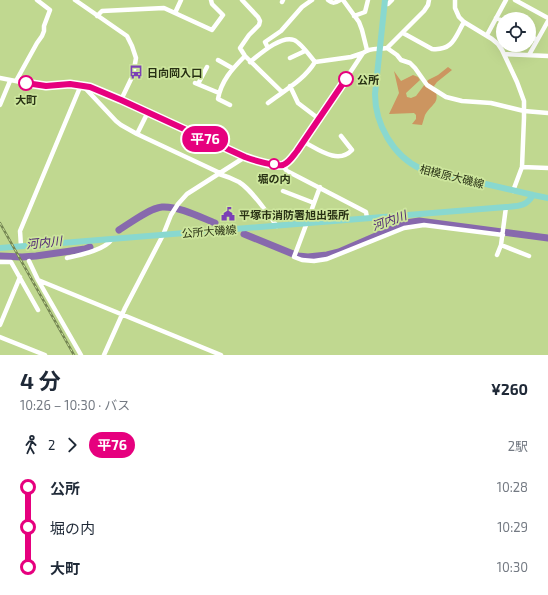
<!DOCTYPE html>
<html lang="ja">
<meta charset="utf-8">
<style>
:root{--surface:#fff;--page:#f6f6f7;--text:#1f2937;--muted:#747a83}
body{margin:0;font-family:"Exo 2","Noto Sans JP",sans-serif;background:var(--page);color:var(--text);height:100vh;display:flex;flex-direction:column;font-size:15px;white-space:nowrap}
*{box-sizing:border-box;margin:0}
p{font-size:13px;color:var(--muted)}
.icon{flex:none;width:22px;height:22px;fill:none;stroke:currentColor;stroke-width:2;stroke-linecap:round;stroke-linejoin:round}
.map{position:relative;height:355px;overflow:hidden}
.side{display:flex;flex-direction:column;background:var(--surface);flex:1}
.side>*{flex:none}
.badge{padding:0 8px;border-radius:13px;font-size:14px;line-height:26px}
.tools{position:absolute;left:496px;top:12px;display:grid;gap:8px}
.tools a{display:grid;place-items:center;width:40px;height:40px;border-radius:50%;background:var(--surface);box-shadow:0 4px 16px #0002;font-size:20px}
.map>.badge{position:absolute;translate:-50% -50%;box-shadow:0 0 0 2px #fff}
.legs{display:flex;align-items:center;gap:6px;height:44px;padding:0 20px;font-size:13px}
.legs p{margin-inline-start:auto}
.head{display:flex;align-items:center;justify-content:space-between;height:68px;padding:0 20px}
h1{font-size:22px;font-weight:700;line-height:30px}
ul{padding:0 20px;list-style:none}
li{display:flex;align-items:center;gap:14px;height:40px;font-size:15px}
li i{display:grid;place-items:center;width:6px;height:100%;margin:0 5px;background:currentColor}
li i::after{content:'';width:10px;height:10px;margin:-5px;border:3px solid;border-radius:50%;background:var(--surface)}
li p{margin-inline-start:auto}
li:first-child i{background:linear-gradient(#0000 50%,currentColor 0)}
li:last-child i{background:linear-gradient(currentColor 50%,#0000 0)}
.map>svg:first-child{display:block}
</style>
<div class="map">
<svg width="548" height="355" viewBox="0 0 548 355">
<rect width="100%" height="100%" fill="#c0d890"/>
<path fill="#cc9560" d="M448 67 452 70 437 82 434 86C441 104 433 102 425 115 424 118 423 122 422 125L412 124 416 119V115L414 113 389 114 399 93 394 71 401 81 413 75 418 77 420 80 406 93 407 97 411 98 416 96 428 80 438 75Z"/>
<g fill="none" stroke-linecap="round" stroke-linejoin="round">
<path stroke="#8769ad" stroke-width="7" d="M119 230C130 223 150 208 162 207 179 206 200 217 215 223
M244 234 298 256 308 257 327 255 339 252 406 223 419 221 548 238
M0 256 22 257 36 256 85 249 90 247"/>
<path stroke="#fff" stroke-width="4.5" d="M75 0 127 36 132 46 136 58 133 75 121 100
M242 0 258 17 260 21 259 25 249 35 240 48 245 56 282 92
M328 0C333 4 335 3 340 0
M343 0 359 22 362 30 367 50
M455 0V8L459 17 464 22 492 39 498 44 502 50 517 82 524 101V118L522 167 513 191
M515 0 548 18
M282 2 283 0
M385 4H388L392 0
M175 13 181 0
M97 16 102 11 164 8 212 30 223 15 212 4 211 0
M354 16 365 12 368 0
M496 18 503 21
M403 33 432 49C453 51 455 37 464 22
M487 35 506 0
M529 35 537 40
M268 48 265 42 281 31 302 7 312 0
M387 48 397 55 401 60 410 63 415 68 427 85 446 97 462 101 491 103 524 111 548 113
M504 54 548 56
M529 55 548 21
M290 58 305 51
M218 60 232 68
M250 62C260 54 281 35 294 40 301 43 310 56 315 62
M0 78 36 85 46 86 70 84 90 87 121 100 245 157 262 162 282 165 285 164 290 160 304 142 363 53C371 47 379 50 387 48L424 11 428 5 429 0
M16 81 37 43 42 36 44 31V26L50 10 37 0
M195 83 219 93
M198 84 207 67
M290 86 298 103 319 119
M268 103C285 90 304 80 315 62L351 57 363 53
M0 105 10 81
M230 105 218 99C221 81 232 69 245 56
M137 134 148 112
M304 142C318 149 338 165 352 150L341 136
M282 165 287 171 366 212 367 218
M522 167 548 168
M219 174C226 176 233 179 239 182 253 191 267 213 277 226
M320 187C311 211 303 234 294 257L302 260 314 261 327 259 404 228 424 225 503 235
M283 191 314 203
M501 245 529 256
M21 246 20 231 81 85 86 89 116 121 121 125 137 134 220 173
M497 255 501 245 506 207
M67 258C80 255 105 250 112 239
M29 261 38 280 81 355
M0 262H11L38 310
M38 280 221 355
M0 325 20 277
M0 337 45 355
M104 355 125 308 163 235 171 215 178 204 187 194 245 157"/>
<path stroke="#89d8cf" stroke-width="6" d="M385 0 375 94C375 124 393 156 421 169L533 195 548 198
M0 248 506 207C518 206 526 207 533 195"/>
<g stroke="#748552" stroke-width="2.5">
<path id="rail" d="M0 223 74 355"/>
</g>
<use href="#rail" stroke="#cde69d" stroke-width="1" stroke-dasharray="3" stroke-linecap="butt"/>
</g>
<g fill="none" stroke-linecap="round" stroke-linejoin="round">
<g stroke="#fff" stroke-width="9">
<path id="line-1" d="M26 83 46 86 70 84 90 87 121 100 245 157C253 160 276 167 283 165 289 163 293 156 297 151L346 79"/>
</g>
<use href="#line-1" stroke="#e6007e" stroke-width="6"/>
</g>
<defs>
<g id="bus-bare" transform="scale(1.08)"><path d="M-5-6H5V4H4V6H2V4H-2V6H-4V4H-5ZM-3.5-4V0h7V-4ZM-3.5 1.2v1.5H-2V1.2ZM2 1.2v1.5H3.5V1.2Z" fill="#7b40b6" stroke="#cde69d" stroke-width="2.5" paint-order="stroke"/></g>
<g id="civic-bare" transform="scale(1.08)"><path d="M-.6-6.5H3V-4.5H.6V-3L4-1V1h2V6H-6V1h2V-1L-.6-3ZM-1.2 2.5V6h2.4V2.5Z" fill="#7b40b6" stroke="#cde69d" stroke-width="2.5" paint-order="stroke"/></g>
</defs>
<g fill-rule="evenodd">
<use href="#bus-bare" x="136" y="72"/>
<use href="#civic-bare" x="228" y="214"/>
</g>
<g fill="#fff" stroke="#e6007e" stroke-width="2">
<circle cx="346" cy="79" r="7"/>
<circle cx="26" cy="83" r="7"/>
<circle cx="274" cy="164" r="5"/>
</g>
<g text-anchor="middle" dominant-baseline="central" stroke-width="3.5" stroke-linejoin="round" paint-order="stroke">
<g font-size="11" font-weight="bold" fill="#283114" stroke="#cde69d" text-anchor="start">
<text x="147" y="72">日向岡入口</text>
<text x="239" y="214">平塚市消防署旭出張所</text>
</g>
<g font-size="11" font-weight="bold" fill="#283114" stroke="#cde69d">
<text x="357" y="79" text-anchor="start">公所</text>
<text x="26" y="99">大町</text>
<text x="274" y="178">堀の内</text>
</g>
<g font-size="11" fill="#283114" stroke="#cde69d">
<text transform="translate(452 176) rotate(14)">相模原大磯線</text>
<text transform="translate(209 231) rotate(-4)">公所大磯線</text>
</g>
<g font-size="12" font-style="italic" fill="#4b1f73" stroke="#cde69d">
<text transform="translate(389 220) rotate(-20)">河内川</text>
<text transform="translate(44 242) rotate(-6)">河内川</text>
</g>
</g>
</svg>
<div class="tools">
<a><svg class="icon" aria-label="locate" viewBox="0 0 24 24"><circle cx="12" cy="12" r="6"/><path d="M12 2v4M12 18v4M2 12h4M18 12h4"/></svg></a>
</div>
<b class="badge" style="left:205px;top:139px;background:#e6007e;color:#fff">平76</b>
</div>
<section class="side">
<div class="head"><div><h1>4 分</h1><p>10:26 – 10:30 · バス</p></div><b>¥260</b></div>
<div class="legs"><svg class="icon" aria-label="walk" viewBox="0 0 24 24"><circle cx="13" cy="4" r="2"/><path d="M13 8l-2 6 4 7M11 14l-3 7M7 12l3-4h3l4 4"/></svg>2<svg class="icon" aria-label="forward" viewBox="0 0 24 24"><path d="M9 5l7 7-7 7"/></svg><b class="badge" style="background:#e6007e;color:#fff">平76</b><p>2駅</p></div>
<ul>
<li><i style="color:#e6007e"></i><b>公所</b><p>10:28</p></li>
<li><i style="color:#e6007e"></i><span>堀の内</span><p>10:29</p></li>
<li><i style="color:#e6007e"></i><b>大町</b><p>10:30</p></li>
</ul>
</section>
